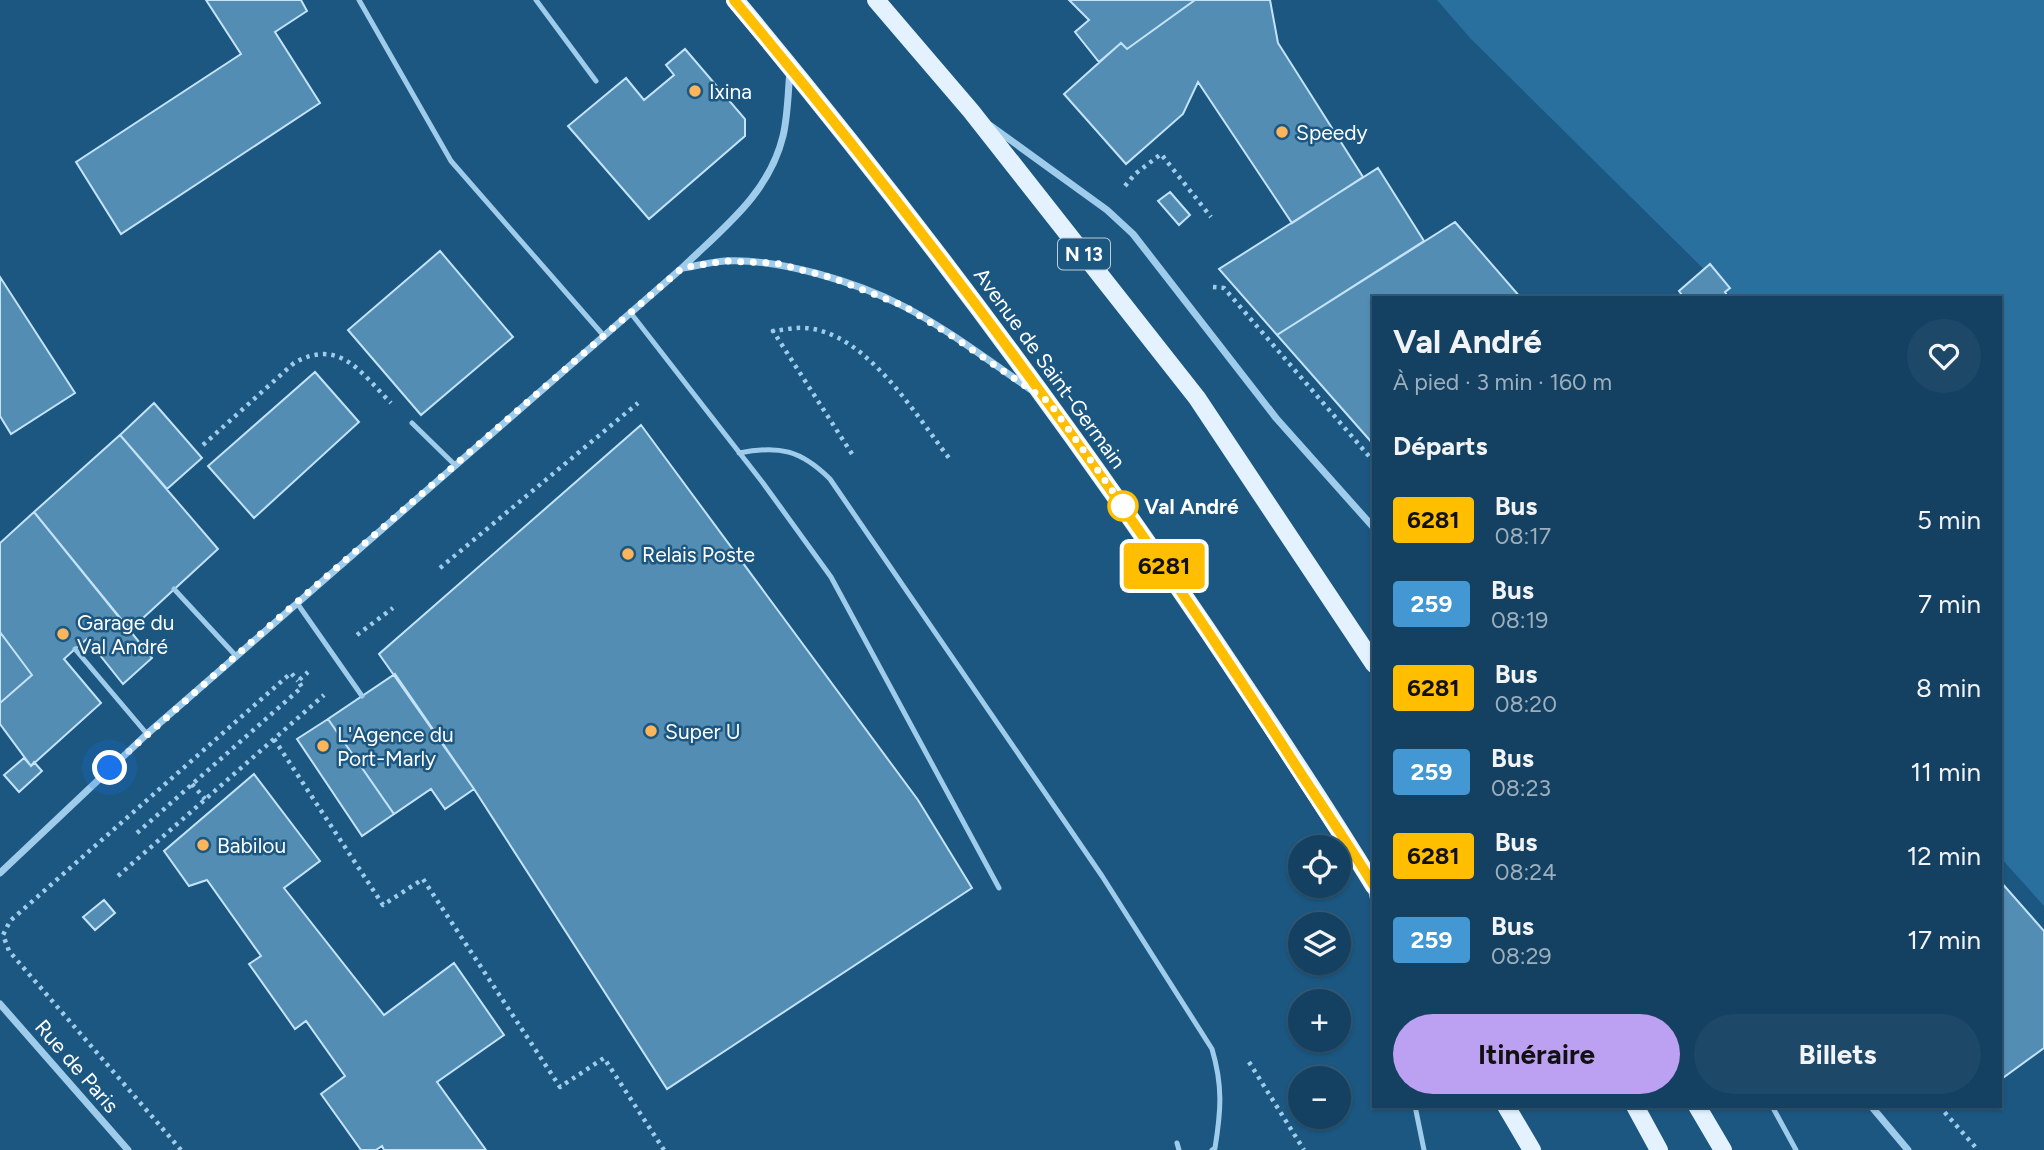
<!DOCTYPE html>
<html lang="fr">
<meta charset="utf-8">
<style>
:root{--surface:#144161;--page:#1d4867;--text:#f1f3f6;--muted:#9dafbd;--line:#335a76;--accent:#bca0f2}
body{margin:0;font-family:Figtree,sans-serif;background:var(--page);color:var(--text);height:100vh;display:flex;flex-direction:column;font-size:26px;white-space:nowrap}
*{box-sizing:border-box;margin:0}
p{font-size:23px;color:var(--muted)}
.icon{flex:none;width:38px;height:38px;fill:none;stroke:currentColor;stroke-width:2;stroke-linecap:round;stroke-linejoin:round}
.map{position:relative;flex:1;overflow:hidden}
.details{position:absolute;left:1372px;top:296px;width:630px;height:812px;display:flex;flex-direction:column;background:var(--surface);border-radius:0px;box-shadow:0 2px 5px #0004,0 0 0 2px var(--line)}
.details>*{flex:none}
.badge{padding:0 14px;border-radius:5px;font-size:24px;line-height:46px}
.tools{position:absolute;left:1288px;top:835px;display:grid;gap:14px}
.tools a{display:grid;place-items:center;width:63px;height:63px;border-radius:50%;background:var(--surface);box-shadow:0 2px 5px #0004,0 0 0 2px var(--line);font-size:35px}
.you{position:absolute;width:35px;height:35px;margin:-18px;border:5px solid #fff;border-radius:50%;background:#1a73e8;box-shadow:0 0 0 10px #1a73e833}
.map>.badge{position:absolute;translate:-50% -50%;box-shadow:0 0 0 4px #fff}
h2{padding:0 21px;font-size:26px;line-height:63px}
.round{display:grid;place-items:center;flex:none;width:74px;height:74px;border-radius:37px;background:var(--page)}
.overview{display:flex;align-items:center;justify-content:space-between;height:119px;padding:0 21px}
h1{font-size:33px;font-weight:700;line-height:52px}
.primary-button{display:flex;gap:14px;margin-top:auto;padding:14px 21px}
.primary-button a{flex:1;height:80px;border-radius:42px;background:var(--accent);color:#111;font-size:28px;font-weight:700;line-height:80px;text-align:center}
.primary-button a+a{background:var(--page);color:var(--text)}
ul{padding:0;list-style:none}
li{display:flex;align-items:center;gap:21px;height:84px;padding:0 21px}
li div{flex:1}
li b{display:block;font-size:26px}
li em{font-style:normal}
li .badge{min-width:77px;font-weight:700;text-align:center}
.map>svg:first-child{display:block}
</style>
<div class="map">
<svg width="2044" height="1150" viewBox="0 0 2044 1150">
<rect width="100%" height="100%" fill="#1b5781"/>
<path fill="#2a709e" d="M1437 0H2044V906L2000 857V298L1732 297 1471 39Z"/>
<path fill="#548db3" stroke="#c3e3f8" stroke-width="2" d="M206 0H301L307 11 275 32 320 103 121 234 76 162 241 54Z
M1069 0H1195L1127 49 1121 43 1099 62 1075 32 1089 20Z
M1195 0H1270L1278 43 1363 177 1292 223 1198 82 1183 114 1126 164 1064 94 1121 43 1127 49Z
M685 49 745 119V136L649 219 568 126 626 78 644 100 674 75 666 65Z
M1378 168 1424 241 1277 335 1219 269Z
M1170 192 1190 215 1179 225 1158 201Z
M1455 222 1521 298H1374V445L1277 335Z
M440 251 513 337 421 415 348 330Z
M1710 264 1730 288 1725 292 1729 298H1684L1679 291Z
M0 277 75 393 11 434 0 416Z
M315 372 359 422 254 518 208 466Z
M154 403 202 458 167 489 120 435Z
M641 425 918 800 972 888 667 1089 474 789 379 654Z
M120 435 218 549 130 630 34 512Z
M34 512 152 658 123 684 87 639 75 649 64 659 101 703 31 766 0 724V703L32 675 0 632V543Z
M0 632 32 675 0 703Z
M395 674 474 789 445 809 431 789 394 814 328 719Z
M328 719 394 814 362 836 297 739Z
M24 758 31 766 34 762 42 771 19 792 4 775Z
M254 774 320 861 284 888 384 1015 454 963 504 1035 437 1082 486 1150H384L382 1146 376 1150H361L321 1094 345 1076 306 1021 295 1029 249 964 261 956 207 880 189 886 164 851Z
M2000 881 2044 931V1048L2000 1080Z
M104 900 115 913 95 930 83 917Z"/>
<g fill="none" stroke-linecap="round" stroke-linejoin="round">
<path stroke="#9fccea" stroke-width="4.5" stroke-dasharray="3.5 5" stroke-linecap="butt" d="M1125 186 1135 174 1161 154 1211 217
M1213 287 1224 288 1374 462
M203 445 294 363C340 337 361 373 391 403
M852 454 773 331C783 330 795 327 805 328 866 332 915 414 949 458
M440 568 638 403
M357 635 393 608
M274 739 383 905 423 879 560 1087 604 1058 664 1150
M192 784 205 799
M137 833 302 687 298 681 308 672
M118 876 324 695
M1249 1062 1304 1150
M1939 1106 1978 1150
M181 1150 9 951 3 935 10 921 291 673 298 681"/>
<path stroke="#9fccea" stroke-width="5" d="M359 0 451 161 604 336
M536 0 596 81
M630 312 763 483 831 577 999 888
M412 423 455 465
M739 453C779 445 801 450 830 479L1102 876 1212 1049C1223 1086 1221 1111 1215 1148L1212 1150
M174 589 236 656
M297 603 362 696
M75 649 147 734
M1370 889 1374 905
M1415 1106 1424 1150
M1772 1106 1796 1150
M1177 1143 1179 1150"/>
<path stroke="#9fccea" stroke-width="7" d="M991 126 1107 210 1133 234 1276 418 1374 528
M683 268C696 266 711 262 725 261 778 258 857 282 905 307 949 330 989 361 1030 389
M0 873 147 734 682 268C723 228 769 194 783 136 788 115 788 92 790 70
M0 1004 128 1150
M1871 1106 1908 1150"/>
<path stroke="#e3f2fe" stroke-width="18" d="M735 0C903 201 1059 411 1206 628 1263 713 1320 798 1374 886
M876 0 971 111 1197 398 1374 664
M1506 1106 1532 1150
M1635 1106 1659 1150
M1697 1106 1723 1150"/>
</g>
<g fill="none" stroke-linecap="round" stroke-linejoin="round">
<g stroke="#fff" stroke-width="16">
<path id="line" d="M734 0C938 243 1125 499 1296 766 1322 806 1349 845 1374 886"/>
</g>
<use href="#line" stroke="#ffbe00" stroke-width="10"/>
<path stroke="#fff" stroke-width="7" stroke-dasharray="0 12.6" d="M110 768 274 622 682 268 725 261 775 263 833 278 904 306 952 336 1049 402 1126 510 1123 506"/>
</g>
<g fill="#fcb55b" stroke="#1b5781" stroke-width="2.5">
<circle cx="695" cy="91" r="7"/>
<circle cx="1282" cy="132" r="7"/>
<circle cx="628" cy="554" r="7"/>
<circle cx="63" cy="634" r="7"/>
<circle cx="651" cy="731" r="7"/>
<circle cx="323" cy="746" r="7"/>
<circle cx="203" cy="845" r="7"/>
</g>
<circle fill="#fff" stroke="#ffbe00" stroke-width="3.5" cx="1123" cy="506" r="14"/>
<g text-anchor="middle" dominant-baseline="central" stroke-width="5" stroke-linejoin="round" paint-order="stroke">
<rect fill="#1b5781" stroke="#bbcdd9" stroke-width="2" x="1058" y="238.5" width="52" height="31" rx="5"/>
<g font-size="19" font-weight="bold" fill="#fff">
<text x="1084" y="254">N 13</text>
</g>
<g font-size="21" fill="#fff" stroke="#1b5781" text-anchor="start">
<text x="709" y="91">Ixina</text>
<text x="1296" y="132">Speedy</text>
<text x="642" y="554">Relais Poste</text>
<text x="77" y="622">Garage du<tspan x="77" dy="24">Val André</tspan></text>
<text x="665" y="731">Super U</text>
<text x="337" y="734">L'Agence du<tspan x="337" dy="24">Port-Marly</tspan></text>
<text x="217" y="845">Babilou</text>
</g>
<g font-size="21" fill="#fff" stroke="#1b5781">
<text transform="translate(1050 368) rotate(54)">Avenue de Saint-Germain</text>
<text transform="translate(77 1066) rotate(49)">Rue de Paris</text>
</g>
<g font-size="21" font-weight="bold" fill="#fff" stroke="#1b5781" text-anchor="start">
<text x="1144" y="506">Val André</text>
</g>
</g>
</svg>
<div class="tools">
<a><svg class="icon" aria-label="locate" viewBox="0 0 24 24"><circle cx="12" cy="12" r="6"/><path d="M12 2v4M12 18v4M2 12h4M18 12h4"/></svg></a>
<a><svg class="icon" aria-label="layers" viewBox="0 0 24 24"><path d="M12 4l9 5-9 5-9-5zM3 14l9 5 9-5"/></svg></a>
<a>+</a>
<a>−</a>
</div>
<div class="you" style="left:110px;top:768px"></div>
<b class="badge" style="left:1164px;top:566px;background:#ffbe00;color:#111">6281</b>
<section class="details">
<div class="overview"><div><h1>Val André</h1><p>À pied · 3 min · 160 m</p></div><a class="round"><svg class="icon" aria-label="heart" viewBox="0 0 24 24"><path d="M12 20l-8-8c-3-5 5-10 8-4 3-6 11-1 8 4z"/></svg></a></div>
<h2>Départs</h2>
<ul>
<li><span class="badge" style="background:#ffbe00;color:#111">6281</span><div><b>Bus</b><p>08:17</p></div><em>5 min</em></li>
<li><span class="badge" style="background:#4397d2;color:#fff">259</span><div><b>Bus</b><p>08:19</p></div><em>7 min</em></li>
<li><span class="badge" style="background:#ffbe00;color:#111">6281</span><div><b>Bus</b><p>08:20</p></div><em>8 min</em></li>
<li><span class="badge" style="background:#4397d2;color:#fff">259</span><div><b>Bus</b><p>08:23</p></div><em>11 min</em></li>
<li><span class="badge" style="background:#ffbe00;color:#111">6281</span><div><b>Bus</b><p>08:24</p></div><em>12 min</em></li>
<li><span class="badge" style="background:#4397d2;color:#fff">259</span><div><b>Bus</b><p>08:29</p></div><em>17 min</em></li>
</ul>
<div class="primary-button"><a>Itinéraire</a><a>Billets</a></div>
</section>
</div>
